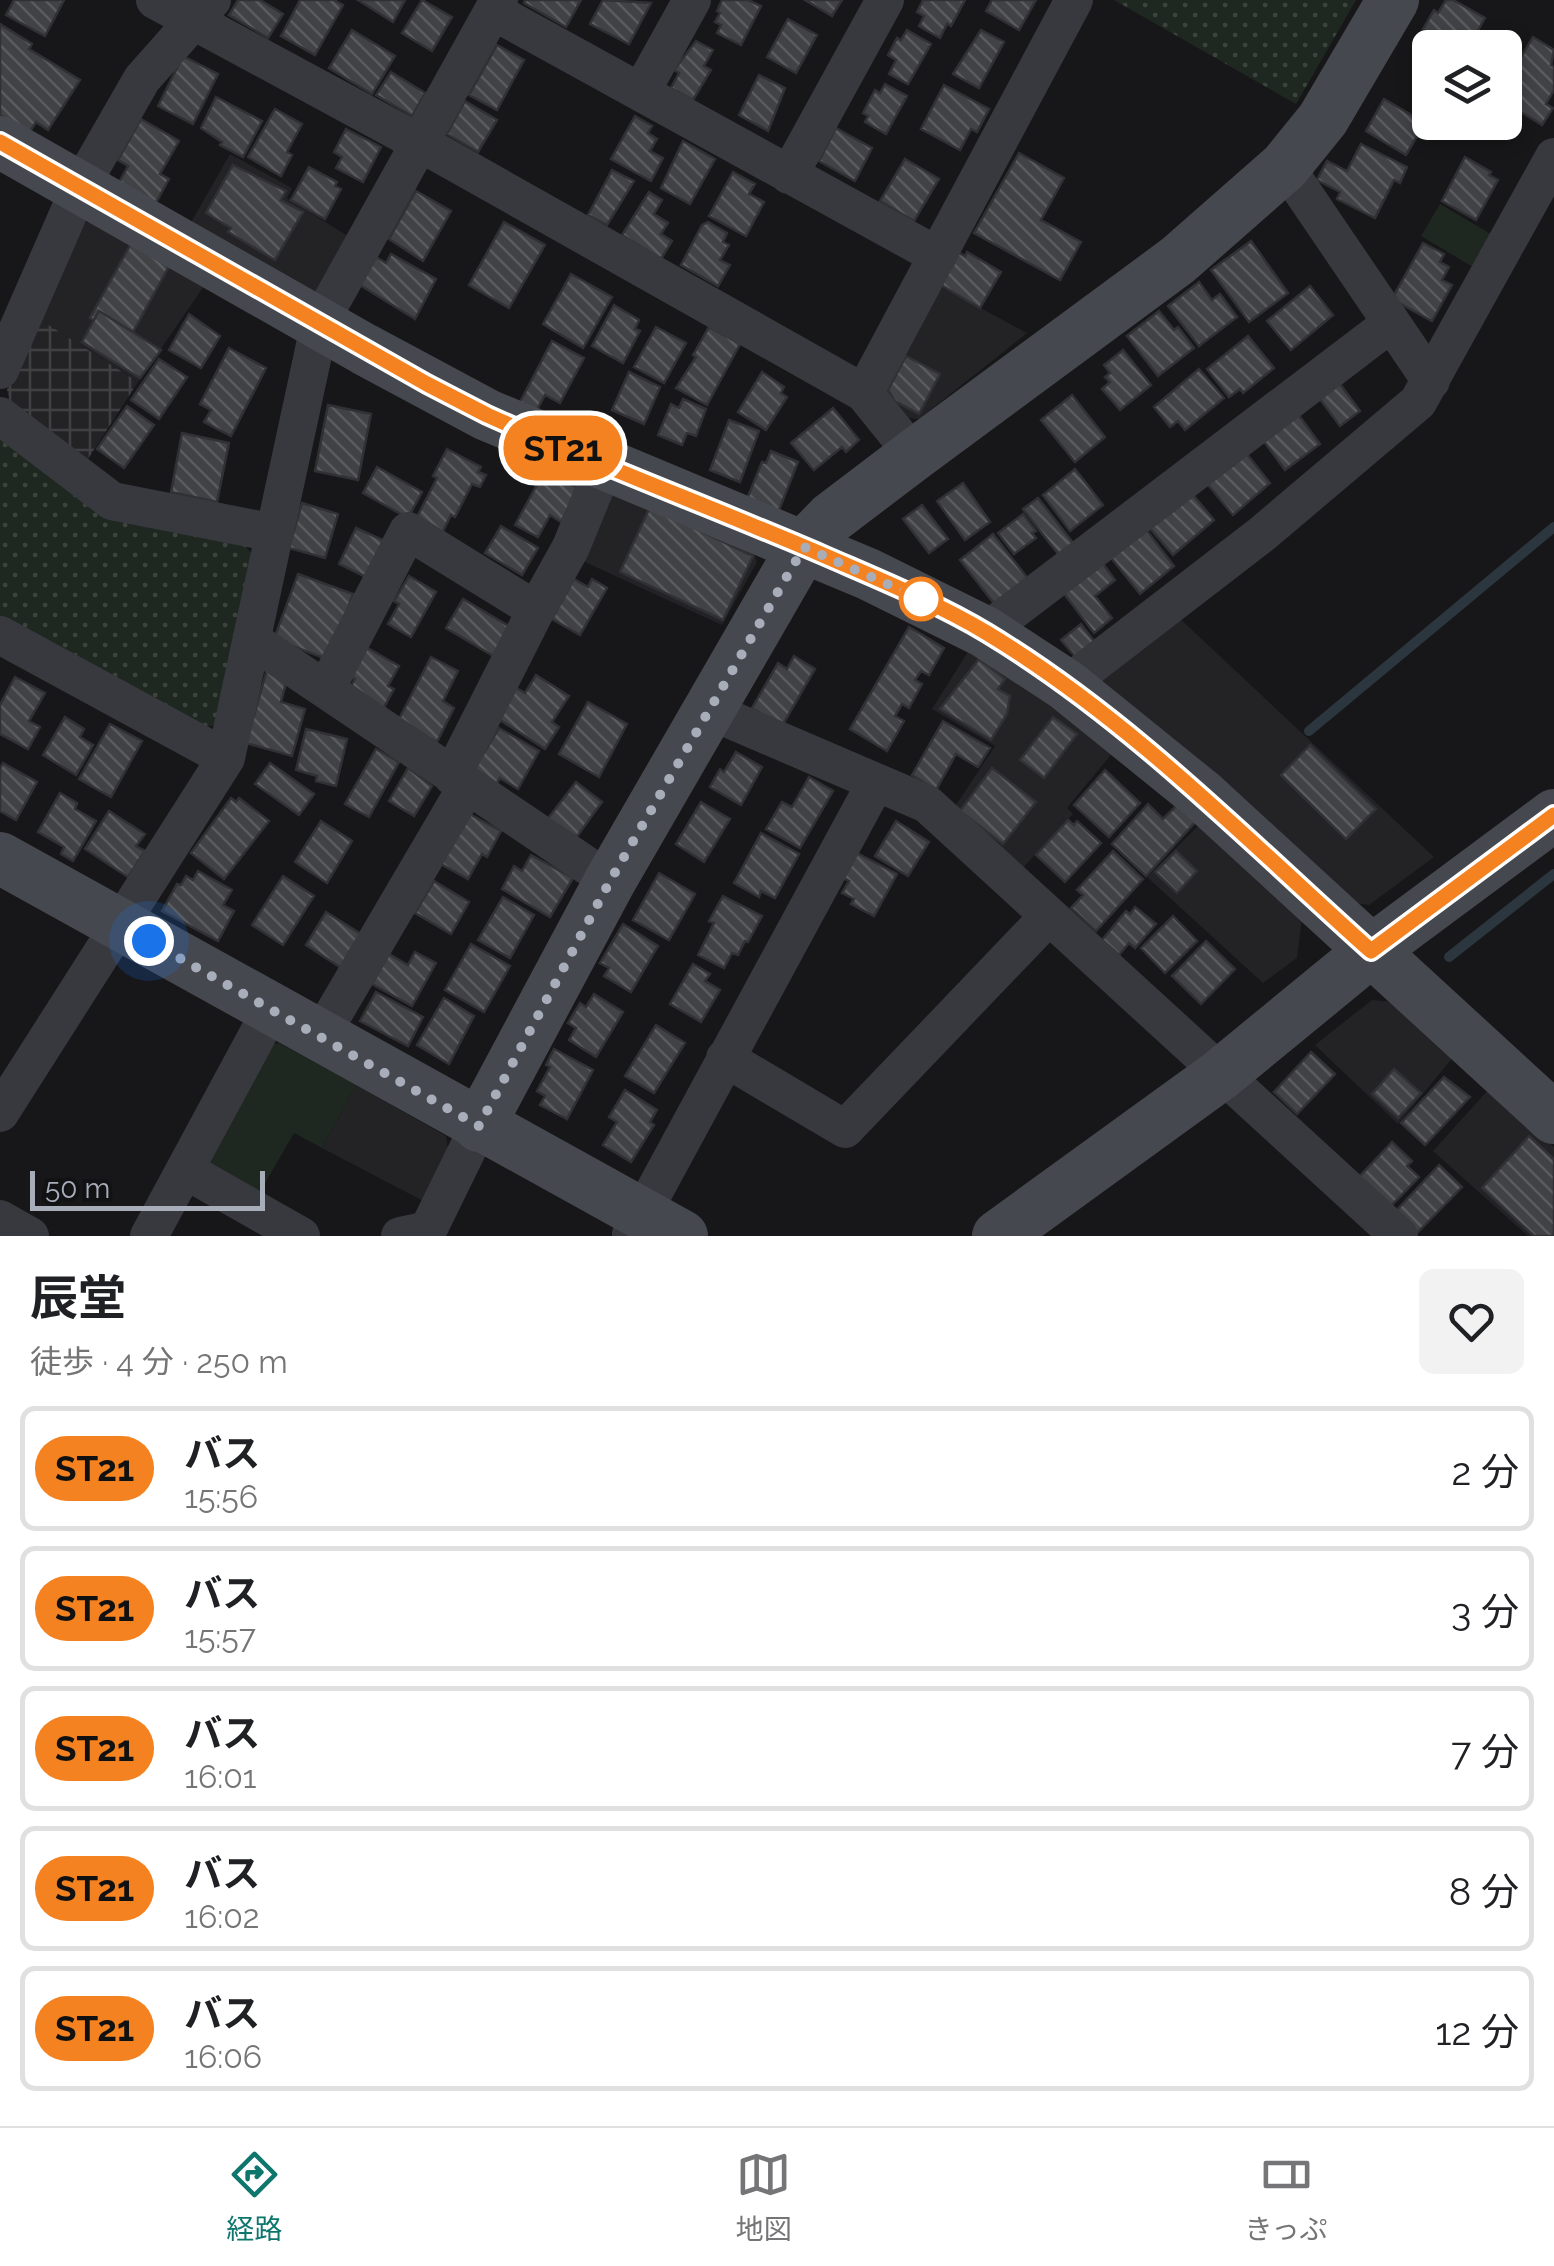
<!DOCTYPE html>
<html lang="ja">
<meta charset="utf-8">
<style>
:root{--surface:#fff;--page:#f2f2f2;--text:#202124;--muted:#757577;--line:#e0e0e0;--accent:#0f766e}
body{margin:0;font-family:Raleway,"Noto Sans JP",sans-serif;background:var(--page);color:var(--text);height:100vh;display:flex;flex-direction:column;font-size:38px;white-space:nowrap}
*{box-sizing:border-box;margin:0}
p{font-size:32px;color:var(--muted)}
.icon{flex:none;width:55px;height:55px;fill:none;stroke:currentColor;stroke-width:2;stroke-linecap:round;stroke-linejoin:round}
.map{position:relative;height:1236px;overflow:hidden}
.sheet{display:flex;flex-direction:column;background:var(--surface);flex:1}
.sheet>*{flex:none}
.badge{padding:0 20px;border-radius:32px;font-size:35px;line-height:65px}
.fabs{position:absolute;left:1412px;top:30px;display:grid;gap:20px}
.fabs a{display:grid;place-items:center;width:110px;height:110px;border-radius:15px;background:var(--surface);box-shadow:0 5px 15px #0003;font-size:50px}
.scale{position:absolute;left:30px;bottom:25px;width:235px;box-sizing:border-box;padding-left:10px;border:5px solid #a8adba;border-top:0;font-size:28px;line-height:35px;white-space:nowrap;color:#a8adba;-webkit-text-stroke:8px #121214;paint-order:stroke}
.you{position:absolute;width:50px;height:50px;margin:-25px;border:8px solid #fff;border-radius:50%;background:#1a73e8;box-shadow:0 0 0 15px #1a73e833}
.map>.badge{position:absolute;translate:-50% -50%;box-shadow:0 0 0 5px #fff}
.round{display:grid;place-items:center;flex:none;width:105px;height:105px;border-radius:15px;background:var(--page)}
.summary{display:flex;align-items:center;justify-content:space-between;height:170px;padding:0 30px}
h1{font-size:48px;font-weight:700;line-height:75px}
ul{padding:0;list-style:none}
li{display:flex;align-items:center;gap:30px;height:125px;margin:0 20px 15px;padding:0 10px;border:5px solid var(--line);border-radius:15px}
li div{flex:1}
li b{display:block;font-size:38px}
li em{font-style:normal}
li .badge{min-width:110px;font-weight:700;text-align:center}
.dock{display:flex;justify-content:space-around;align-items:center;height:140px;border-top:2px solid var(--line);background:var(--surface);font-size:28px;color:var(--muted)}
.dock a{display:grid;justify-items:center;gap:5px}
.dock .active{color:var(--accent)}
.map>svg:first-child{display:block}
</style>
<div class="map">
<svg width="1554" height="1236" viewBox="0 0 1554 1236">
<defs>
<pattern id="industrial-grid" width="8" height="8" patternUnits="userSpaceOnUse" patternTransform="scale(2.5)"><rect width="8" height="8" fill="#232326"/><path d="M0 4h8M4 0v8" fill="none" stroke="#404043"/></pattern>
<pattern id="park-dots" width="8" height="8" patternUnits="userSpaceOnUse" patternTransform="scale(2.5)"><rect width="8" height="8" fill="#1f2820"/><path d="M2 2h.1M6 6h.1" fill="none" stroke="#3d443e" stroke-width="1.8" stroke-linecap="round"/></pattern>
<pattern id="building-back-hatch" width="6" height="6" patternUnits="userSpaceOnUse" patternTransform="scale(2.5)"><rect width="6" height="6" fill="#414246"/><path d="M-1 5l2 2M0 0l6 6M5-1l2 2" fill="none" stroke="#5a5b5f"/></pattern>
</defs>
<rect width="100%" height="100%" fill="#171719"/>
<path fill="#232326" d="M230 154 292 188 287 198 351 238 323 292 309 298 186 231Z
M101 218 211 276 138 382 38 318 82 224Z
M938 285 1027 333 919 419 895 417 883 388Z
M605 491 747 537 757 562 722 625 574 557Z
M1176 615 1434 857 1369 905 1345 902 1099 685 1100 672Z
M971 647 1119 745 1067 808 1073 814 1019 872 952 811 995 746 932 709Z
M1205 819 1303 910 1297 958 1263 983 1147 877Z
M1372 1000 1394 1002 1455 1055 1398 1124 1315 1045Z
M356 1085 446 1136 449 1156 425 1202 322 1148Z
M1490 1088 1554 1147V1236H1528L1433 1151Z"/>
<path fill="url(#industrial-grid)" d="M38 318 138 382 86 462 10 404 7 389Z"/>
<path fill="#1f2820" d="M1440 204 1496 237 1478 270 1421 236Z
M279 1043 356 1085 322 1148 294 1133 256 1199 205 1170 263 1046Z"/>
<path fill="url(#park-dots)" d="M1114 0H1356L1296 104Z
M0 434 243 543 255 558 218 725 190 729 0 626Z"/>
<g fill="none" stroke-linecap="round" stroke-linejoin="round">
<path stroke="#2c363e" stroke-width="10" d="M1309 731 1554 527
M1449 957 1554 874"/>
</g>
<path fill="url(#building-back-hatch)" stroke="#313135" stroke-width="2.5" d="M14 0H64L45 36 6 15Z
M238 0H260L283 14 268 38 229 15Z
M300 0H334L343 5 315 55 281 36Z
M358 0H405L393 22Z
M422 0 452 17 432 51 402 33Z
M525 0H581L566 27 524 3Z
M603 0 651 3 629 44 590 24Z
M722 0H748L761 6 741 45 717 33 721 25 715 22 720 13 717 11Z
M805 0H842L832 16Z
M923 0H965L951 26 947 24 940 38 919 26 924 16 917 12Z
M992 0H1036L1019 30 986 11Z
M1446 0H1453L1485 18 1468 48H1430V59L1421 54 1432 34 1423 29 1434 10 1438 13Z
M788 19 817 35 796 73 767 57Z
M0 24 32 44 29 49 80 80 48 130 36 122 29 133 0 115Z
M352 30 395 56 372 94 329 68Z
M907 30 931 44 908 84 889 74 896 60 888 55 897 38 901 40Z
M981 30 1004 42 979 88 953 74Z
M1533 37 1554 50 1551 65 1554 67V90L1546 104 1553 108 1542 125 1505 102V84Z
M696 41 713 50 704 66 711 70 693 100 671 88 679 73 674 70Z
M497 45 524 60 497 110 469 95Z
M183 56 218 74 193 124 158 106Z
M391 72 425 93 412 116 376 95Z
M759 75 785 88 768 131 739 115Z
M885 84 907 96 886 134 865 122 868 116 863 113 875 90 880 93Z
M944 85 989 109 977 132 971 129 960 150 921 129Z
M216 97 262 121 243 157 220 145 222 142 201 128Z
M1384 99 1425 123 1406 155 1366 131Z
M465 101 497 120 478 152 447 134Z
M275 109 302 124 287 152 292 155 281 176 248 157Z
M635 116 652 126 648 133 657 139 650 151 663 158 651 181 611 159Z
M141 119 179 141 160 174 169 179 153 208 116 188 128 166 118 160Z
M836 128 872 148 855 181 819 161Z
M346 129 381 147 363 182 336 168 342 157 334 152Z
M683 141 715 159 690 204 661 188Z
M1361 144 1407 167 1400 183 1394 180 1375 218 1337 199 1340 192 1317 180 1327 161 1347 171Z
M1019 153 1064 178 1041 220 1081 242 1060 280 974 233Z
M1465 157 1491 172 1489 175 1498 180 1476 220 1442 201Z
M905 159 939 179 914 221 880 201Z
M233 165 286 191 281 200 303 212 275 260 228 232 231 228 206 213Z
M309 167 337 182 335 186 341 189 325 219 291 200Z
M612 170 634 181 607 225 588 215Z
M733 172 755 184 749 194 764 202 746 236 709 216Z
M416 191 451 211 423 261 389 239Z
M649 192 662 200 654 214 668 223 661 234 672 241 661 259 622 235Z
M504 222 545 245 509 308 469 285Z
M708 222 727 233 723 242 729 245 720 260 730 265 718 286 681 265 702 225Z
M134 238 173 259 133 332 99 311 94 320 90 318Z
M1251 241 1288 293 1249 322 1211 270Z
M1423 243 1444 254 1440 262 1449 267 1442 280 1452 285 1432 321 1392 299Z
M967 252 1001 272 980 308 941 285 959 253 965 256Z
M391 254 436 279 415 319 360 285 376 257 386 263Z
M571 274 612 297 583 348 543 324Z
M1199 282 1212 300 1220 294 1237 317 1199 346 1168 306Z
M1310 286 1333 315 1291 350 1267 321Z
M614 305 639 320 635 329 640 331 623 363 592 346Z
M99 311 161 350 140 378 82 342Z
M1159 311 1174 330 1178 327 1194 348 1158 376 1127 336Z
M189 314 220 336 201 368 169 350Z
M656 327 686 343 664 383 634 367Z
M709 327 740 344 707 405 676 388 696 357 693 355Z
M1248 336 1274 368 1243 393 1240 389 1229 397 1207 369Z
M552 341 584 358 560 403 545 395 534 415 518 406Z
M229 348 266 368 231 436 204 422 211 410 200 404Z
M1123 350 1151 385 1120 410 1102 389 1110 382 1105 377 1110 373 1104 365Z
M906 356 940 374 919 414 895 401 888 390Z
M159 359 187 377 159 419 131 400Z
M1199 369 1224 398 1185 430 1178 421 1170 427 1154 407Z
M629 372 660 387 644 424 612 410Z
M762 372 784 387 781 393 787 397 766 430 738 412Z
M1337 380 1360 411 1340 426 1317 395Z
M1072 395 1105 437 1075 462 1041 420Z
M683 399 706 409 696 436 687 433 682 445 658 435 671 404 679 408Z
M328 405 371 414 358 480 315 471Z
M127 406 154 425 124 468 97 449Z
M833 408 859 440 846 452 842 447 814 470 791 443Z
M1295 410 1320 444 1285 470 1260 436Z
M729 420 759 431 740 482 710 470Z
M182 433 229 443 217 502 171 492Z
M1242 448 1270 483 1233 515 1204 480Z
M447 449 481 467 478 472 486 475 480 487 472 484 455 517 451 515 442 533 416 519 437 478 433 476Z
M771 451 798 462 777 515 747 499 762 462 766 463Z
M377 467 422 492 408 518 363 493Z
M1075 469 1103 505 1070 531 1043 495Z
M545 470 579 489 561 522 550 515 538 537 515 525Z
M963 483 990 522 965 540 937 501Z
M1189 490 1214 520 1173 555 1148 526Z
M1038 498 1074 544 1059 555 1023 509Z
M302 503 338 514 325 558 289 548Z
M922 505 948 539 929 553 903 519Z
M650 507 753 556 723 620 620 572Z
M1023 514 1036 531 1032 533 1036 538 1014 554 998 533Z
M501 526 538 548 522 575 485 553Z
M1144 527 1174 566 1140 594 1109 555Z
M356 528 385 541 368 578 339 564Z
M993 534 1029 580 996 606 960 560Z
M1101 561 1115 580 1095 596 1112 618 1094 633 1062 591Z
M298 574 353 594 329 660 274 639Z
M409 576 436 592 411 637 388 624 399 604 394 601Z
M574 579 588 587 592 579 607 588 580 635 552 619Z
M463 599 512 628 495 657 446 628Z
M1081 624 1097 645 1078 660 1061 640Z
M909 627 944 648 929 675 921 671 915 680 922 684 909 708 902 704 895 716 904 721 887 751 850 729Z
M366 647 399 666 388 686 394 689 383 709 349 690 355 679 350 677Z
M794 656 815 669 782 726 752 708 778 663 787 669Z
M431 657 458 671 443 701 454 708 437 742 398 721Z
M979 659 1005 679 998 689 1010 696 1007 714 991 740 940 709Z
M267 670 288 676 281 702 305 709 292 756 246 743Z
M536 675 569 696 552 722 559 727 545 749 497 718 516 688 525 693Z
M15 677 45 693 29 721 40 727 28 749 0 734V705Z
M588 702 627 724 599 777 559 754Z
M65 717 84 729 80 737 93 745 76 775 43 755Z
M1053 717 1077 734 1044 778 1020 760Z
M943 721 990 748 978 767 956 754 936 790 912 775Z
M110 724 142 741 111 797 79 779Z
M499 728 539 751 518 789 500 778 492 791 467 763 482 756Z
M306 729 347 739 336 786 316 781 317 776 296 770Z
M1310 745 1376 809 1346 839 1281 775Z
M376 749 399 762 369 817 345 804Z
M736 752 762 767 741 805 710 787 720 769 724 772Z
M3 763 37 782 16 820 0 811V768Z
M270 763 314 794 299 815 255 784Z
M408 768 432 786 414 816 389 801Z
M992 768 1036 802 1003 844 960 811Z
M1105 770 1140 803 1109 837 1074 805Z
M809 777 833 791 800 848 766 829 782 802 792 807Z
M576 782 602 802 573 842 546 821Z
M60 793 77 803 75 809 96 821 73 861 61 854 64 847 38 832Z
M231 798 236 802 239 798 269 821 224 879 191 853Z
M701 802 730 819 704 862 676 844Z
M1180 802 1198 819 1146 876 1112 844 1148 804 1163 819Z
M109 811 145 834 136 846 145 851 128 877 85 849Z
M466 812 501 831 487 857 482 854 468 879 439 863Z
M1068 820 1074 825 1077 821 1101 843 1065 882 1036 855Z
M321 821 352 841 327 883 295 862Z
M896 821 929 842 908 876 875 856Z
M761 833 799 854 775 898 761 891 759 897 734 883Z
M1113 851 1143 879 1096 931 1071 908 1083 895 1077 890Z
M1176 851 1197 871 1177 893 1155 872Z
M855 852 897 874 874 916 851 904 854 899 842 893 849 881 841 877Z
M531 855 573 878 550 917 502 889 514 866 522 871Z
M198 871 232 890 223 905 234 911 218 941 162 911 177 884 181 885 186 876 193 880Z
M659 873 695 894 669 940 633 920Z
M283 876 314 896 283 945 252 925Z
M434 881 469 902 451 934 415 913Z
M723 896 762 916 748 942 745 941 738 955 732 953 724 968 698 955 714 923 709 921Z
M503 897 534 915 510 958 478 940Z
M1135 907 1156 924 1135 948 1129 943 1119 955 1102 940 1126 911 1130 914Z
M326 912 364 936 343 969 306 945Z
M1173 916 1197 941 1165 973 1141 948Z
M623 924 658 946 631 992 604 976 609 968 600 963Z
M1206 941 1235 969 1201 1004 1172 976Z
M471 944 510 966 484 1012 445 990Z
M415 952 436 963 412 1006 372 984 389 954 408 965Z
M693 964 710 974 705 981 720 990 701 1022 670 1004Z
M376 992 423 1017 408 1046 360 1021Z
M594 994 623 1012 596 1057 569 1040 576 1028 568 1023 580 1003 586 1007Z
M444 998 474 1016 449 1064 417 1045Z
M656 1025 685 1043 654 1093 625 1076Z
M554 1049 593 1070 567 1119 540 1105 545 1096 537 1091 550 1067 546 1065Z
M1311 1052 1335 1074 1297 1114 1274 1092Z
M1394 1069 1421 1093 1398 1118 1372 1094Z
M1444 1077 1470 1097 1425 1145 1401 1123Z
M625 1090 657 1110 650 1122 654 1125 631 1162 603 1145 617 1122 609 1117Z
M1529 1136 1554 1159V1236H1534L1482 1188Z
M1392 1142 1412 1161 1407 1166 1419 1177 1390 1207 1359 1177Z
M1439 1165 1462 1187 1417 1233 1395 1212Z"/>
<g fill="none" stroke-linecap="round" stroke-linejoin="round">
<path stroke="#38393f" stroke-width="38" d="M155 0 438 153 864 393 914 455
M493 11 938 256
M641 92 692 0
M1285 166 1431 381
M789 175 885 0
M0 370 80 187 142 79 212 0
M864 393 1074 0
M0 416 112 501 275 533
M985 632 1390 324
M0 635 226 758
M252 640 610 881
M1066 685 1262 534 1418 402 1554 157
M327 687 408 531 536 610 571 547 605 464
M708 710 927 804 1399 1236
M452 776 536 610
M321 1035 467 786
M725 1058 845 1129 1048 917
M0 1113 226 758 320 322 499 0
M185 1170 301 1236
M0 1219 30 1236
M631 1234 875 784
M149 1236 272 1008
M400 1236 428 1230 479 1126"/>
<path stroke="#46484f" stroke-width="52" d="M0 142 364 349 487 415 868 574 985 632 1066 685 1202 795 1554 1118
M0 858 682 1236
M479 1126 610 881 803 547 831 518 914 455 1178 260 1285 166 1323 119 1393 0
M998 1236 1220 1075 1371 951 1554 815"/>
</g>
<g fill="none" stroke-linecap="round" stroke-linejoin="round">
<g stroke="#fff" stroke-width="22">
<path id="line" d="M0 142 427 384 487 415C598 465 711 507 823 555 878 579 935 602 987 633 1131 720 1247 840 1371 951L1554 815"/>
</g>
<use href="#line" stroke="#f58220" stroke-width="15"/>
<path stroke="#a8adba" stroke-width="10" stroke-dasharray="0 18" d="M149 941 479 1126 610 881 804 547 923 600 921 599"/>
</g>
<circle fill="#fff" stroke="#f58220" stroke-width="5" cx="921" cy="599" r="20"/>
</svg>
<div class="fabs">
<a><svg class="icon" aria-label="layers" viewBox="0 0 24 24"><path d="M12 4l9 5-9 5-9-5zM3 14l9 5 9-5"/></svg></a>
</div>
<div class="scale">50 m</div>
<div class="you" style="left:149px;top:941px"></div>
<b class="badge" style="left:563px;top:448px;background:#f58220;color:#111">ST21</b>
</div>
<section class="sheet">
<div class="summary"><div><h1>辰堂</h1><p>徒歩 · 4 分 · 250 m</p></div><a class="round"><svg class="icon" aria-label="heart" viewBox="0 0 24 24"><path d="M12 20l-8-8c-3-5 5-10 8-4 3-6 11-1 8 4z"/></svg></a></div>
<ul>
<li><span class="badge" style="background:#f58220;color:#111">ST21</span><div><b>バス</b><p>15:56</p></div><em>2 分</em></li>
<li><span class="badge" style="background:#f58220;color:#111">ST21</span><div><b>バス</b><p>15:57</p></div><em>3 分</em></li>
<li><span class="badge" style="background:#f58220;color:#111">ST21</span><div><b>バス</b><p>16:01</p></div><em>7 分</em></li>
<li><span class="badge" style="background:#f58220;color:#111">ST21</span><div><b>バス</b><p>16:02</p></div><em>8 分</em></li>
<li><span class="badge" style="background:#f58220;color:#111">ST21</span><div><b>バス</b><p>16:06</p></div><em>12 分</em></li>
</ul>
</section>
<nav class="dock">
<a class="active"><svg class="icon" aria-label="directions" viewBox="0 0 24 24"><path d="M12 3l9 9-9 9-9-9zM9 14v-3h6M13 9l2 2-2 2"/></svg>経路</a>
<a><svg class="icon" aria-label="map" viewBox="0 0 24 24"><path d="M3 6l6-2 6 2 6-2v14l-6 2-6-2-6 2zM9 4v14M15 6v14"/></svg>地図</a>
<a><svg class="icon" aria-label="tickets" viewBox="0 0 24 24"><path d="M3 7h18v10H3zM15 7v10"/></svg>きっぷ</a>
</nav>
